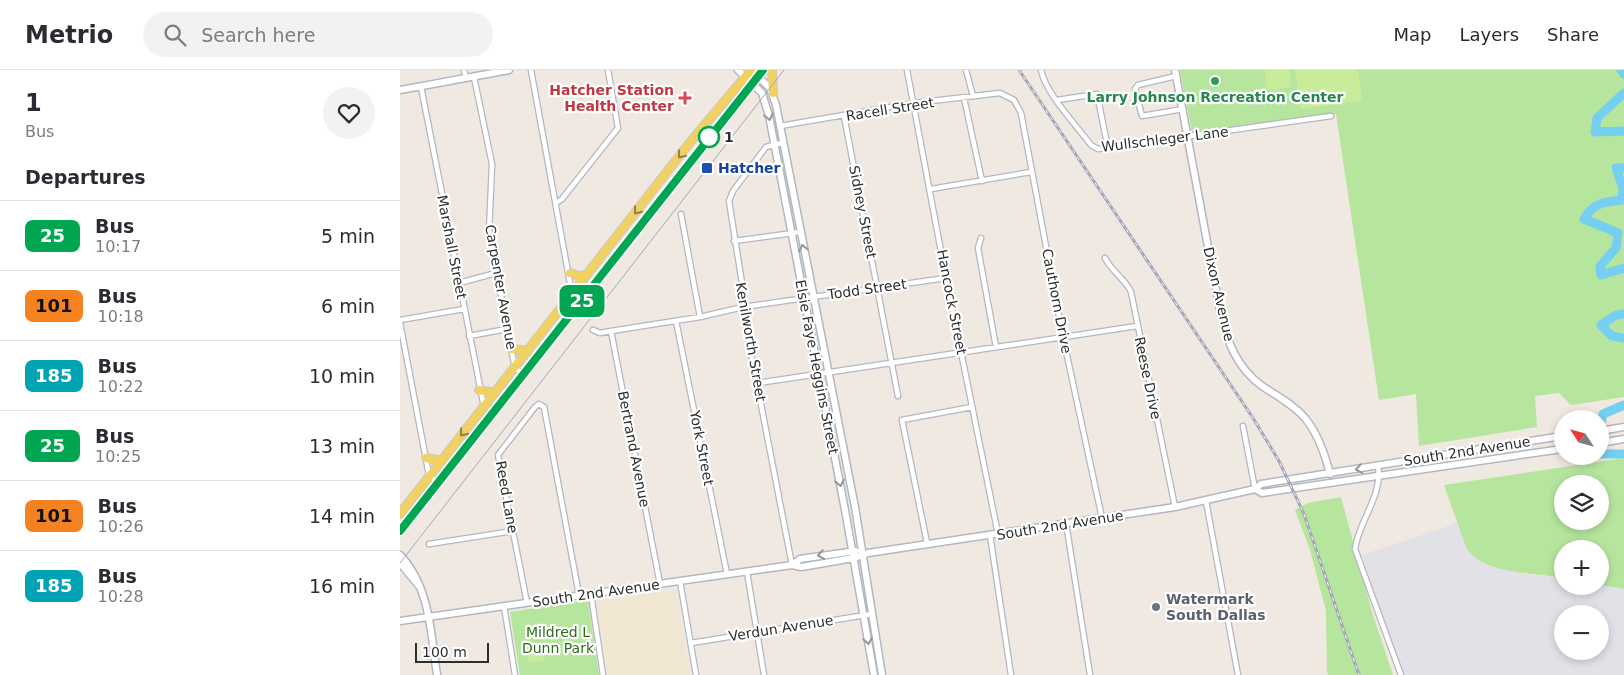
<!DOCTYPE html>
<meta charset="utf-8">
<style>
:root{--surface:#fff;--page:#f2f2f3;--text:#2b2b33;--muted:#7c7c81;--line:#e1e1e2}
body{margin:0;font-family:"DejaVu Sans",sans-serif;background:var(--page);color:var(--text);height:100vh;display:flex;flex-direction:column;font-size:19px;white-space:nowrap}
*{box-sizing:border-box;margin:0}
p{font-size:16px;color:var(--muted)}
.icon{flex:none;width:28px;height:28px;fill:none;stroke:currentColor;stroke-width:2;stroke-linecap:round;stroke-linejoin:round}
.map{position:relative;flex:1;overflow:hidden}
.details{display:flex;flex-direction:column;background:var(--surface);width:400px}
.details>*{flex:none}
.badge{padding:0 10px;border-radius:8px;font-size:18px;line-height:32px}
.needle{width:32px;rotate:306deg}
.tools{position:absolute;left:1154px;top:340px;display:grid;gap:10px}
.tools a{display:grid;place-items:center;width:55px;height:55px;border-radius:50%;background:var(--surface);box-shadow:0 2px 8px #0003;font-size:25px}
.scale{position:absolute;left:15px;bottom:12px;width:74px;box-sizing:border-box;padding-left:5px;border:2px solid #2e2e2e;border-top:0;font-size:14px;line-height:18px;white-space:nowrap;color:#2e2e2e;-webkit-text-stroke:4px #fff;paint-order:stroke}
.map>.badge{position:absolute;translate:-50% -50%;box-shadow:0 0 0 2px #fff}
h2{padding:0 25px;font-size:19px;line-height:45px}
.round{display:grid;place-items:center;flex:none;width:52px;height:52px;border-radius:26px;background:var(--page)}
.summary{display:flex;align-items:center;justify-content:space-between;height:85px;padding:0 25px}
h1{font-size:24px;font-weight:700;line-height:38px}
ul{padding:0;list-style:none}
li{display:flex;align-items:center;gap:15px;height:70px;padding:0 25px;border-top:1px solid var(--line)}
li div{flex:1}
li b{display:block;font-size:19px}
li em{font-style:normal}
li .badge{min-width:55px;font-weight:700;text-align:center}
header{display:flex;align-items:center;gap:30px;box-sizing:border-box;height:70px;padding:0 25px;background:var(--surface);border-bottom:1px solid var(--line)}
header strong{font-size:24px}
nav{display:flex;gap:28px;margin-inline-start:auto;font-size:18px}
.search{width:350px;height:45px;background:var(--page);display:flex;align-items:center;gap:12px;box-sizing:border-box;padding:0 18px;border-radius:28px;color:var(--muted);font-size:19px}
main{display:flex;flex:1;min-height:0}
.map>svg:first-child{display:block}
</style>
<header>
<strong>Metrio</strong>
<div class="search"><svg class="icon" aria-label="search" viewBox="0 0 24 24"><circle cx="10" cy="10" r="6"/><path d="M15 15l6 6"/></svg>Search here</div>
<nav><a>Map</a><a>Layers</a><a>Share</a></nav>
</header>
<main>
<section class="details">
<div class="summary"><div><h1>1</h1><p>Bus</p></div><a class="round"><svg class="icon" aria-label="heart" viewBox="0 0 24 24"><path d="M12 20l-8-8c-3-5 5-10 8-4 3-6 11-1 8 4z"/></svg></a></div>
<h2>Departures</h2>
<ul>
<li><span class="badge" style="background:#00a651;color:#fff">25</span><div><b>Bus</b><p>10:17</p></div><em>5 min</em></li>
<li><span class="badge" style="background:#f58220;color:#111">101</span><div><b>Bus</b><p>10:18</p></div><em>6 min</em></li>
<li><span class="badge" style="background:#00a3b4;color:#fff">185</span><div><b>Bus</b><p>10:22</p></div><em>10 min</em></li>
<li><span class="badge" style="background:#00a651;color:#fff">25</span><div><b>Bus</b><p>10:25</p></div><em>13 min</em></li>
<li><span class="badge" style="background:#f58220;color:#111">101</span><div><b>Bus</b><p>10:26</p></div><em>14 min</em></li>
<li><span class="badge" style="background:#00a3b4;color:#fff">185</span><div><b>Bus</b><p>10:28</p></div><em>16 min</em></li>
</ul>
</section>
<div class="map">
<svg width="1224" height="605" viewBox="0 0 1224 605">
<rect width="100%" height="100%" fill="#efe9e1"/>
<path fill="#e3e1e8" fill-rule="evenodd" d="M1057 453 1070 483 1083 493 1123 504 1162 508V516L1200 515 1224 519V605H1002L962 485ZM1162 544H1200V581H1162Z"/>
<path fill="#f0e6d1" d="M276 520 290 605H208L198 531Z"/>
<path fill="#b6e59e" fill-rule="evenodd" d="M780 0H1224V327L1171 335 1159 323 1135 326 1137 357 1019 376 1016 324 979 330 936 44 792 63Z
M1224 388V519L1200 515V479H1162V508C1134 502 1082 505 1066 477L1044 415ZM1162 414H1200V451H1162Z
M941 427 972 542 993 605H928L927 602 926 541 910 480 895 440 908 433Z
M188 530 199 605H120L110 542Z"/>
<path fill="#c9ec9a" d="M865 0H889L891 17 867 20Z
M895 0H958L962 31 901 39Z
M143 575 144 591 128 592 127 576Z"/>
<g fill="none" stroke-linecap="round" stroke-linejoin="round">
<path stroke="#75cff0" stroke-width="9" d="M1221 0 1224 4
M1224 23 1197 48 1195 62 1224 61
M1224 98H1216L1223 118 1222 130C1204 132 1193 133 1184 149L1218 163 1216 178 1200 196 1201 205 1224 198
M1224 244 1216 245 1201 255 1212 266 1224 268
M1200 356 1203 344 1224 335
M1200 376 1202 384H1224"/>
<g stroke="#b4b7c1" stroke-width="7">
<path id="street" d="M64 0 66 8
M131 0 172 224 180 233
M507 0 546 208 598 464
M566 0 573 26
M641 0C646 24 676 55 691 75L698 79 931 46
M776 6 738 15 735 19 742 46 783 39
M74 7 92 94 89 163 115 298 124 305
M21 17 84 337
M564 28 582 111
M657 30 697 24 708 78
M444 46 498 326
M380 56 514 33 600 23 614 30 621 43 663 267 702 448
M382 73 366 77 333 121 329 131 345 232 344 246 392 495
M531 119 631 102
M156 133 162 129 218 58 208 0
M281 144 300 247
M581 168 578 178 596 277
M334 171 400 162
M705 188C712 202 727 211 731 222L775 437
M59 213 96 203
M0 250 64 239
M276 251 327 504
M0 253 28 400 30 406 38 413
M193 260 200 263 211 261 260 514
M211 261 300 247 343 237 546 208
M69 266 107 259
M358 313 737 256
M843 356 855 419
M978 396C983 426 959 450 955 479L1001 605
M806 431 838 605
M666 453 690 605
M590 465 611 605
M527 473 502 350 572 337
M29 474 113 461
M347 502 364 605
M280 511 296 605
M191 524 203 605
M127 533 98 385 135 337 139 334 144 337 179 525
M104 536 115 605
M291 573 472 544"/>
</g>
<g stroke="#b4b7c1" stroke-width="9">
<path id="secondary" d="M338 0 362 23 369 46 445 440 474 605
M351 0 370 18 376 35 455 437 482 605
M775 0 820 241C827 271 836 297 862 316 877 326 893 334 905 348 918 364 925 384 930 404
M0 20 109 0
M1200 361 1224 357
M1200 373 1224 369
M855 419 862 423 1162 379
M0 485C30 516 31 565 37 605
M0 493 19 516
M392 495 400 489 456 481
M0 551 392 495 401 497 454 488 468 483 775 437 855 419 861 414 1162 366"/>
</g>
<g stroke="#c9c9c9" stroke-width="10">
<path id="primary" d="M372 0 373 23
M170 203 179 206 187 205
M111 279 128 281
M79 320 95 323
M26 388 42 391
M0 444 291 71 351 0
M0 461 363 0"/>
</g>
<use href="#street" stroke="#fff" stroke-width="4.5"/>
<use href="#secondary" stroke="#fff" stroke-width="6"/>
<use href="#primary" stroke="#f2d163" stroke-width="8"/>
<path stroke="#a3a6b8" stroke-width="1" d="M0 493 384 0"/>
<g stroke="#a3a6b8" stroke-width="3">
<path id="rail" d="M619 0 853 348 879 391 904 444 959 605"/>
</g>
<use href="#rail" stroke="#fff" stroke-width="1" stroke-dasharray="4" stroke-linecap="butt"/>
</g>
<defs><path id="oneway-chevron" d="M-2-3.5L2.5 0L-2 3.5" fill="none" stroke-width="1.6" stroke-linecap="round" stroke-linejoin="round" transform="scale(1.25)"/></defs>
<g stroke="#969696">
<use href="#oneway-chevron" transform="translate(369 47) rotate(78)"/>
<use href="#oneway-chevron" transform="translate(403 178) rotate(-102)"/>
<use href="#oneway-chevron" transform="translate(959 399) rotate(170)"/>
<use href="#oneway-chevron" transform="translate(440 413) rotate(79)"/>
<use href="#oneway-chevron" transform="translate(421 485) rotate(170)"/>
<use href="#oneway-chevron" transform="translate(468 571) rotate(81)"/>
</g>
<g stroke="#908048">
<use href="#oneway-chevron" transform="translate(281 85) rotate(128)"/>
<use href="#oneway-chevron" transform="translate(237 141) rotate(128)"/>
<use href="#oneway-chevron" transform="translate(63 363) rotate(128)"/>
</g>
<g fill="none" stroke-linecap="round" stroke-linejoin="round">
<g stroke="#fff" stroke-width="11">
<path id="line" d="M0 461 363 0"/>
</g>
<use href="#line" stroke="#00a651" stroke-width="8"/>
</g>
<circle fill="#2e9e5b" stroke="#fff" stroke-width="2" cx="815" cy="11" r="5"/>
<path fill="#e0444e" stroke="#fff" stroke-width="2" d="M282.5 20.5h5v5h5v5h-5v5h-5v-5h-5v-5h5z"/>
<circle fill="#fff" stroke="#00a651" stroke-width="2.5" cx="309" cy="67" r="10"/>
<rect fill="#1a4fb4" stroke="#fff" stroke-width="2" x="301" y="92" width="12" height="12" rx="2.5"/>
<circle fill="#6b7280" stroke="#fff" stroke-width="2" cx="756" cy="537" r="5"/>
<g text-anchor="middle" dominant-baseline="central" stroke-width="4.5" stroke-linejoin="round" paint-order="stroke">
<g font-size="14" font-weight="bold" fill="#be3a42" stroke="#fff" text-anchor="end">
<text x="274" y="20">Hatcher Station<tspan x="274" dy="16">Health Center</tspan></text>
</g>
<g font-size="14" font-weight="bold" fill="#27864d" stroke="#fff">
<text x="815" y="27">Larry Johnson Recreation Center</text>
</g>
<g font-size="14" fill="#2e2e2e" stroke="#fff">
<text transform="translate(490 39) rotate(-9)">Racell Street</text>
<text transform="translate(765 69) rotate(-7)">Wullschleger Lane</text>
<text transform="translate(463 142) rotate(79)">Sidney Street</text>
<text transform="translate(52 177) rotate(79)">Marshall Street</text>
<text transform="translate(101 217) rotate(80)">Carpenter Avenue</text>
<text transform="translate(467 219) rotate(-8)">Todd Street</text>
<text transform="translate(819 224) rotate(77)">Dixon Avenue</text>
<text transform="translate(657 231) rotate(79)">Cauthorn Drive</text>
<text transform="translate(552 232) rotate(79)">Hancock Street</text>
<text transform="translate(351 272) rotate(80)">Kenilworth Street</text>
<text transform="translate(417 297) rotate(79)">Elsie Faye Heggins Street</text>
<text transform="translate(748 308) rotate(78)">Reese Drive</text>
<text transform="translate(302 378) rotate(79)">York Street</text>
<text transform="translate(234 379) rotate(79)">Bertrand Avenue</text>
<text transform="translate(1067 381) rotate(-9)">South 2nd Avenue</text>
<text transform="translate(107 427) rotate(80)">Reed Lane</text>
<text transform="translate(660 455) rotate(-9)">South 2nd Avenue</text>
<text transform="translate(196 523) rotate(-8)">South 2nd Avenue</text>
<text transform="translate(381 558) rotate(-9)">Verdun Avenue</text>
</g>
<g font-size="14" font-weight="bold" fill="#2e2e2e" stroke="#fff" text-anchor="start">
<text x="324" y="67">1</text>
</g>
<g font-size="14" font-weight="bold" fill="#164399" stroke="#fff" text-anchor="start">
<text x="318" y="98">Hatcher</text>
</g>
<g font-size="14" font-weight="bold" fill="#5b616d" stroke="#fff" text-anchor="start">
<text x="766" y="529">Watermark<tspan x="766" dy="16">South Dallas</tspan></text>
</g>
<g font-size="14" fill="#2c6e1b" stroke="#fff">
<text x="158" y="562">Mildred L<tspan x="158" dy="16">Dunn Park</tspan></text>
</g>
</g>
</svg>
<div class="tools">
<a><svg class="needle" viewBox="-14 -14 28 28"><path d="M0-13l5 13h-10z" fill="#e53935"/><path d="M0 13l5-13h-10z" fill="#7c7c81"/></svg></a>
<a><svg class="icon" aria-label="layers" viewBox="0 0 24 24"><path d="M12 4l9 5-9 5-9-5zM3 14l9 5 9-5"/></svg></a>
<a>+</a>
<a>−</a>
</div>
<div class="scale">100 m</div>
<b class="badge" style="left:182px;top:231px;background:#00a651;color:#fff">25</b>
</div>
</main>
